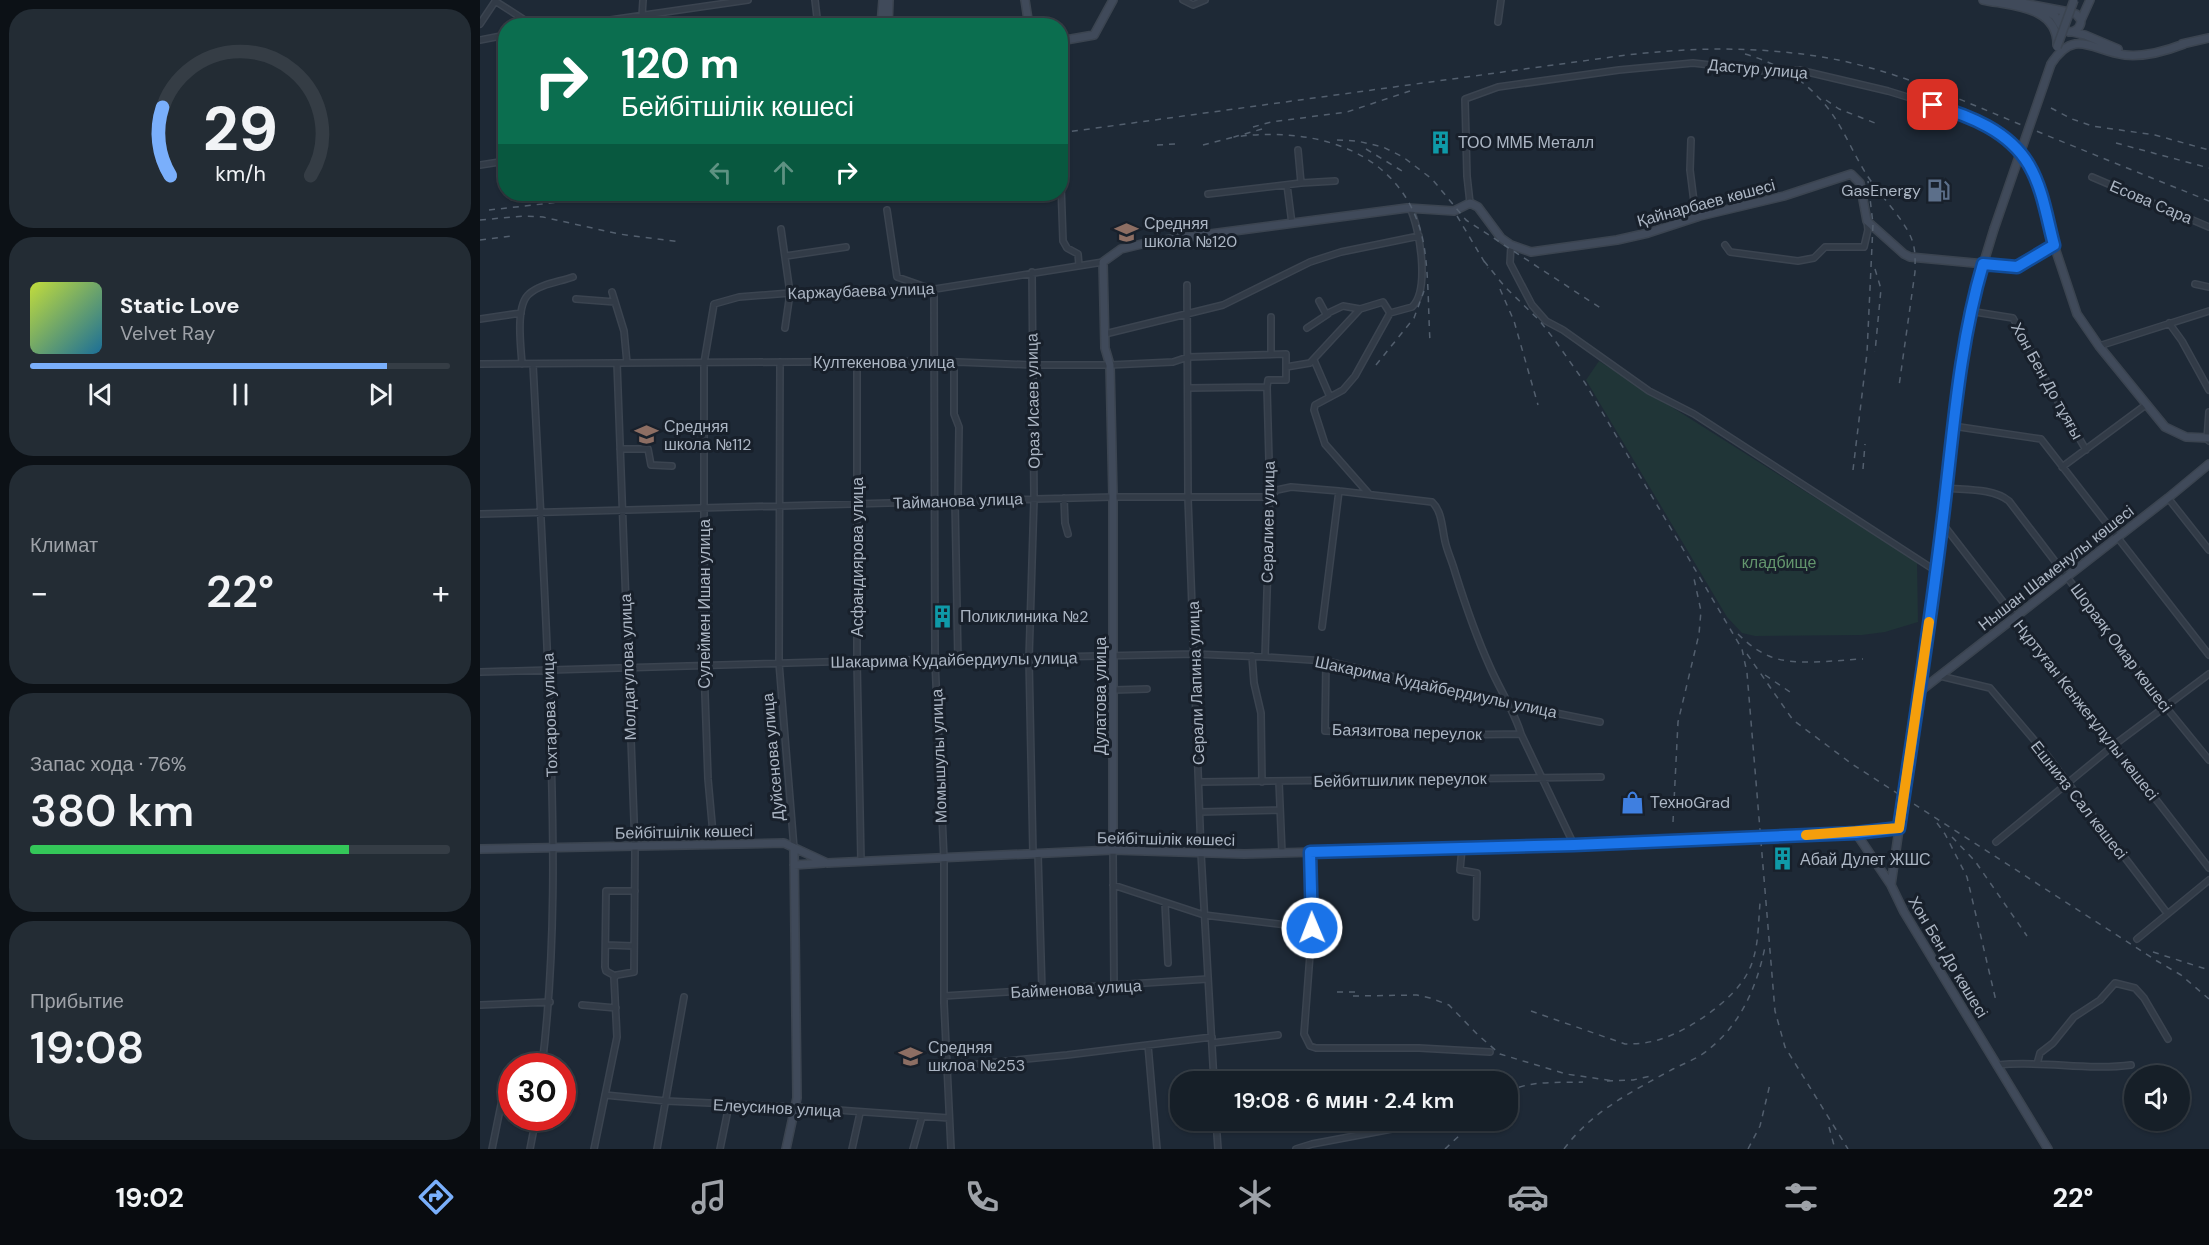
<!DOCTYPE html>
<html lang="ru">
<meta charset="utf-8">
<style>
:root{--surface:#161f28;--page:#232c34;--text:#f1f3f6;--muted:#9ea2a8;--line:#353d45;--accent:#7aaffb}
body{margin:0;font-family:"DM Sans",sans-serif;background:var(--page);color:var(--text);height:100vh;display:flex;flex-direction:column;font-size:22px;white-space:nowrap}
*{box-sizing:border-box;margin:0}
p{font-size:20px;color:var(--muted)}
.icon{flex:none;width:33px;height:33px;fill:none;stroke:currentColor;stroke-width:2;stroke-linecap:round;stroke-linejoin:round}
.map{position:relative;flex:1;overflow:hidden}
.side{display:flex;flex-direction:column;gap:9px;padding:9px;background:#0c1116;width:480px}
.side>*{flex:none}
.banner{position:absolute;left:18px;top:18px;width:570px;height:183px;border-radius:24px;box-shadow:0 2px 4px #0004,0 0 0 2px var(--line);background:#0b6e4f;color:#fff;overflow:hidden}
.tools{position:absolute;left:1644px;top:1065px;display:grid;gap:12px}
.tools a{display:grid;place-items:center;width:66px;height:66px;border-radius:50%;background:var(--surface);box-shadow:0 2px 4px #0004,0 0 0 2px var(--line);font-size:30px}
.speed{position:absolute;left:18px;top:1053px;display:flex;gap:12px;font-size:30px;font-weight:700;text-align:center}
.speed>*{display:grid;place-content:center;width:78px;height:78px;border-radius:50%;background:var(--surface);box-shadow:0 2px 4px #0004,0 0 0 2px var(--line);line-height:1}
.speed .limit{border:9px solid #d22;background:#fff;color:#111}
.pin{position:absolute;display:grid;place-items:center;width:51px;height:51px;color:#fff;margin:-26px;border-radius:12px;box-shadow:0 3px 9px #0006}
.me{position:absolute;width:66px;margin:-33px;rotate:359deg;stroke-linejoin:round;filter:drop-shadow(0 0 4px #0008)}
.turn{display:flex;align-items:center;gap:21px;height:126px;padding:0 24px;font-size:27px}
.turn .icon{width:78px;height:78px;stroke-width:2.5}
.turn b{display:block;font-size:42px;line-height:51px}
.lanes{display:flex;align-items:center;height:57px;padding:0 24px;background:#0003;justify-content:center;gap:30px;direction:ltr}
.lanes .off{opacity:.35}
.big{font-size:45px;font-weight:600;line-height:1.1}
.side .tile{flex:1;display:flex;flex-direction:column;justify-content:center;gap:9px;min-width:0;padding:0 21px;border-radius:24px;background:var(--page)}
.side .dial{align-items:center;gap:0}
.dial svg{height:156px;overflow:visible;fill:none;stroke:var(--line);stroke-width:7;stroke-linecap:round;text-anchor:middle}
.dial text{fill:var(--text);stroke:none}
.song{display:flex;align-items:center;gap:18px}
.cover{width:72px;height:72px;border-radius:9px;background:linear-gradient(135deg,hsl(70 70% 55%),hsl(200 70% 35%))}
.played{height:6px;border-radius:3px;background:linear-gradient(90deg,var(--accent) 85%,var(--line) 85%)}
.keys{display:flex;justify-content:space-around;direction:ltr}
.heat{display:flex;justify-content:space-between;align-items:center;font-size:33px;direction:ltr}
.charge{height:9px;border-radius:4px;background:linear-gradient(90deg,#34c759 76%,var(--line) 0)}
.trip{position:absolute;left:690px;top:1071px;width:348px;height:60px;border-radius:24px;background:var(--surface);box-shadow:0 2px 4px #0004,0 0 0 2px var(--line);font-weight:600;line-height:60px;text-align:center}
.menu{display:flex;height:96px;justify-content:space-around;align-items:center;background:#090c10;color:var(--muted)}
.menu .icon{width:42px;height:42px}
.menu .selected{color:var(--accent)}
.menu b{font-size:27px;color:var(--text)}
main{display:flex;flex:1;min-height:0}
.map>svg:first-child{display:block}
</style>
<main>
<section class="side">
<div class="tile dial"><svg viewBox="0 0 100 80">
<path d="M14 69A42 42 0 1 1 86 69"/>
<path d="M14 69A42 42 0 0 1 10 34" stroke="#7aaffb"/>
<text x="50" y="56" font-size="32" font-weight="700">29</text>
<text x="50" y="72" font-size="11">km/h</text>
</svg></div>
<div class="tile">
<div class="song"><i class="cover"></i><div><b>Static Love</b><p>Velvet Ray</p></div></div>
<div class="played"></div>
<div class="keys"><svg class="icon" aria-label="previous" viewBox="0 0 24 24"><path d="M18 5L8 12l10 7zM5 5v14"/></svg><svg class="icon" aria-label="pause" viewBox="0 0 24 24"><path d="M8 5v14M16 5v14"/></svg><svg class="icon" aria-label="next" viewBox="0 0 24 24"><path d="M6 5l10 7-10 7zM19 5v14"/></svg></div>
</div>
<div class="tile"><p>Климат</p>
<div class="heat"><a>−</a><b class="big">22°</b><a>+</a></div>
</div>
<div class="tile"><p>Запас хода · 76%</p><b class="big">380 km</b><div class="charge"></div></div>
<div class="tile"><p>Прибытие</p><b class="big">19:08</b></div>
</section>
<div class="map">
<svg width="1729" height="1149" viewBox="0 0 1729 1149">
<rect width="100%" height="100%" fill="#1e2936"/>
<!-- green -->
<path fill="#203537" d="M1119 361 1437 562 1438 622 1405 632 1382 635 1275 636 1262 633 1247 617 1106 380Z"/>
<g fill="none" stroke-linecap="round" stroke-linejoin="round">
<defs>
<path id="street" d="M335 0 338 26
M703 0 713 5 725 0
M15 1 54 26
M162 16 163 0
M1018 22 1021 0
M0 24 16 0
M89 26 268 0
M0 40 26 35
M1211 140 1210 170 1216 218
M818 150 821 183
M0 165 26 161
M1612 177 1729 227
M581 184 583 241 587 248 598 254 599 265
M807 185 812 224
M728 194 821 183 855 181
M990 203 987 176 985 99 1018 87 1139 70 1213 63 1292 72 1319 70 1408 91 1476 112 1521 135 1534 145 1550 166 1555 179 1574 245
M407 210 417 277 454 290 455 661 464 859V1003L471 1149
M301 229 310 293 305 328
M1031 245 1030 263 1052 305 1066 321 1083 330 1169 391 1214 414 1456 571
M1245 245 1250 252 1318 261 1334 258 1345 247H1384L1388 230 1387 221
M306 256 366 247
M552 272 554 499 549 659 553 854
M1715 284 1729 287
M707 285 708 498 721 853 734 1082
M132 292 144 331 147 363
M96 299 135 302
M839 301 846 314 863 306 880 309
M1489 311 1533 318 1568 384 1606 450
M910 313 932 307C950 290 940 229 930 208
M0 319 41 313
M1689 323 1702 341 1729 390
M827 328 848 314
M625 334 743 305 830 262 861 252 939 236
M1619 346 1729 311
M791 354V317
M834 360 850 397
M300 362 299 663 314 848
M377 362V661L381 861
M474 362V414L479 427 478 501
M0 364 454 361 552 365H630L693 362 708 357 806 354V380H788L787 387 790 497 785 657
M42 364C41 347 35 306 49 294 60 284 79 282 93 277
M53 364C59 483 66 603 70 722 74 837 76 952 62 1066
M806 367 830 363 880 309 903 302 910 313 875 376 863 390 835 405 834 410 845 444 889 494
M708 388 787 387
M1729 412 1727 439 1729 441
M1473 426 1561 439 1729 655
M140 449H168L171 465 192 466
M1582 467 1667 404
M1466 488C1485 490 1513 488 1529 501L1685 706 1729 760
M584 498 585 523 588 534
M1688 498 1729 550
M475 501 478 661
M0 514 633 497H790L797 490 811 487 859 491 952 502C962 511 962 528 965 541 967 551 972 561 975 572 985 604 996 636 1010 667 1019 688 1035 713 1041 734L1094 845
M1462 523 1729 868
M842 627 859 491
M772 656 774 683 781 713 782 782
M846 661 845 731 973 735 1041 734
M0 672 377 661 715 654 785 657 846 661 1026 703 1120 722
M1460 676 1510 688 1566 754 1687 913
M634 690 667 689
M719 782 1121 777
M799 782 802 853
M720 812 800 810
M1516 842 1634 745 1729 674
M234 845 228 779 224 666V363L234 304 259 297 310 293 369 295 449 290 623 262
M982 848 980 870 997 873 996 917
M633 850 634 987
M830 852 832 928 824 1034 830 1046 836 1048H939L1010 1052
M558 854 562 991
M633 885 724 915 832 928
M685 903 688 963
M1657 939 1729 880
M126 945 154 946
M135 976 126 971 125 967 126 891H155
M464 996 728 979
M0 1005 70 1002
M102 1005 136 1008
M732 1043 798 1035
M668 1045 677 1149
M1557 1064 1560 1053 1573 1043 1594 1017 1620 1000 1635 983 1655 988 1664 998 1688 1039
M1518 1065C1562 1060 1607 1071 1651 1065
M467 1067 587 1055 732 1037
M125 1095 186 1101 316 1107 469 1118
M736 1120 738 1149
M12 1149 25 1085
M50 1149 56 1118
M114 1149 137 1037 134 978 137 975 154 972 155 847 137 363
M177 1149 204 997
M240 1149 249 1105
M372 1149 380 1113
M433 1149 442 1117
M816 1149 832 1144 949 1122"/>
<path id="secondary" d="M545 0 549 26
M1503 0C1531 6 1578 6 1577 45
M1527 0 1589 12
M1560 7 1575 16 1583 29 1589 32C1596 32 1601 27 1601 20L1596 14 1589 12 1582 17 1580 23
M1601 20 1610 0
M401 26 403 0
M408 26 409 0
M1592 32 1605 35 1638 49
M580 41 614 35 633 0
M1702 44 1729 38
M1571 64C1595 27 1612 51 1645 55 1664 57 1686 51 1704 44
M1514 229 1489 311 1473 426 1456 571 1411 885 1424 912 1568 1149
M1439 692 1688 498 1729 464
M1376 833 1411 885
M0 849 304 843 347 863 633 850 764 854 1094 845 1376 833 1419 828
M633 850V497L630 365 625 348 623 262 641 249 670 242 927 208 974 211 990 203 998 207 1021 238 1031 245 1051 252 1137 240 1168 233 1220 216 1304 196 1371 174 1380 183 1387 221 1424 254 1430 257 1537 267 1574 245 1597 314 1619 346 1685 427 1706 437 1729 438
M314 865 344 863
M306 1149 317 1098 314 848"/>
</defs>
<!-- street casing -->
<use href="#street" stroke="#3b4450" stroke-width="8"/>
<!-- secondary casing -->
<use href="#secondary" stroke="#3b4450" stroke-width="10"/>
<!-- street -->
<use href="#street" stroke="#323b47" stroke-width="5"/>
<!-- secondary -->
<use href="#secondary" stroke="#404a5a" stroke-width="7"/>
<!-- rail -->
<path stroke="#535f6e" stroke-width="1.5" stroke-dasharray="6 6" stroke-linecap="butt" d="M1265 54C1293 62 1319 76 1339 98 1360 119 1370 148 1385 172 1398 194 1424 218 1432 240 1436 251 1435 261 1435 272L1419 386
M1346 100 1359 109 1395 123
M1571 108 1592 119 1612 126 1675 135 1729 150
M773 127 791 122 867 112 930 91
M782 129 754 137C833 126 920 149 942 236 949 265 948 310 950 341
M580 133 1139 56C1202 48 1265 46 1329 55 1404 65 1474 97 1544 126 1605 151 1667 176 1729 201
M857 140 877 141 903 147 923 157 952 179 986 220 1122 309
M1636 143 1729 168
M677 145 696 144
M723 145 754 137
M886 149 927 174
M9 210 151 194
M977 216 1008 268
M0 220 44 216 63 217 139 234 201 242
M0 240 31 236
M1004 261 1025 287 1059 320 1074 339 1105 383 1262 649 1267 673 1295 1011 1305 1047 1368 1149
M1395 269 1401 289 1395 352
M1020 289 1034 321 1058 405
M896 365 934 318 944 291
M1383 469 1385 444
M1373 470 1387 353 1393 224 1388 181
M1258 634C1267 643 1277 651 1289 656 1314 667 1356 660 1383 659
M1267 654 1313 720 1372 764 1677 961 1701 975 1729 999
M1285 675 1310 692
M1193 822 1198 722 1219 634 1221 611 1213 574
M1457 823 1465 834 1487 877 1516 1001
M1472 837 1495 861 1547 936
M1673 952 1729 970
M857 992H881
M873 996 937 995 950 998 969 1005 998 1035 1020 1054 1086 1074 1134 1081
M1051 1011 1145 1044C1157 1044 1169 1043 1181 1039 1210 1030 1255 999 1268 972 1279 951 1278 926 1280 903
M1127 1081 1153 1080 1171 1076
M1028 1092C1049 1080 1079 1083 1103 1082
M1349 1127 1355 1149
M965 1149 981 1134 990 1120
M1084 1149C1112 1111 1153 1091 1193 1069 1205 1063 1219 1058 1229 1049 1261 1024 1277 986 1285 947
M1268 1149 1280 1126 1290 1084"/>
<defs>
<path id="secondary-bridge" d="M1577 47 1594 0
M1514 229 1571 64"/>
</defs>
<!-- secondary-bridge casing -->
<use href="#secondary-bridge" stroke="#3b4450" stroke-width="10" stroke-linecap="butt"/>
<!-- secondary-bridge -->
<use href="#secondary-bridge" stroke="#404a5a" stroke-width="7"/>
</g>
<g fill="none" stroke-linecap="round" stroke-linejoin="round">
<defs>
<path id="route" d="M832 928 830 852 1094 845 1376 833 1419 828C1434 727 1450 626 1462 525 1473 438 1478 349 1503 264L1537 267 1574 245C1567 219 1563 189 1549 165 1529 131 1490 116 1453 105"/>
</defs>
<!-- route casing -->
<use href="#route" stroke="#114b97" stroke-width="15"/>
<!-- route -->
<use href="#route" stroke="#1a73e8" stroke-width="10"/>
<!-- slow -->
<path stroke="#f59e0b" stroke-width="10" d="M1326 835 1419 828 1449 622"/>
</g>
<!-- icons -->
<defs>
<symbol id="building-bare" viewBox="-9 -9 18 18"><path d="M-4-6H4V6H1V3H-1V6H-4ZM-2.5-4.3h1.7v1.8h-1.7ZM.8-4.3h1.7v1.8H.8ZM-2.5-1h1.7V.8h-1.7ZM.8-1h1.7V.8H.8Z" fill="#0f9aa8" stroke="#18202b" stroke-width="2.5" paint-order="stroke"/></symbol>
<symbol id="fuel-bare" viewBox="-9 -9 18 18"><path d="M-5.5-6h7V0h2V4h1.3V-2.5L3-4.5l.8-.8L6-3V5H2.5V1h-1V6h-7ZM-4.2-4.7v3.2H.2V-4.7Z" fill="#5c6f8a" stroke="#18202b" stroke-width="2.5" paint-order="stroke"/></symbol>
<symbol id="school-bare" viewBox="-9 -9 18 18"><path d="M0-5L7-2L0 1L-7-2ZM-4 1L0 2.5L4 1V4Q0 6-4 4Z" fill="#8d6e63" stroke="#18202b" stroke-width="2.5" paint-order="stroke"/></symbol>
<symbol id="shop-bare" viewBox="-9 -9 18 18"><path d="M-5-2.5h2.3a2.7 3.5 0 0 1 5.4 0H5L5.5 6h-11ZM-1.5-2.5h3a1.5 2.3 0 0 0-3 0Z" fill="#3f7fe0" stroke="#18202b" stroke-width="2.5" paint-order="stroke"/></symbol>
</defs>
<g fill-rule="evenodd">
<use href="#building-bare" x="944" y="126" width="33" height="33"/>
<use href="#fuel-bare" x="1442" y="174" width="33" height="33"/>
<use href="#school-bare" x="630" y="216" width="33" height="33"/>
<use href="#school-bare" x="150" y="418" width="33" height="33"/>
<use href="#building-bare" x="446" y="600" width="33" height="33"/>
<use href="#shop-bare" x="1136" y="786" width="33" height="33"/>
<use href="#building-bare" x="1286" y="842" width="33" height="33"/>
<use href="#school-bare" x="414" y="1040" width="33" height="33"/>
</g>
<g text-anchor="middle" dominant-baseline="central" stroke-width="6" stroke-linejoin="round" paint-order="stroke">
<!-- street labels -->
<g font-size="16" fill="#acb6c4" stroke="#18202b">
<text transform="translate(1278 69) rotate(5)">Дастур улица</text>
<text transform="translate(1671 202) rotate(23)">Есова Сара</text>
<text transform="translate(1226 203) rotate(-15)">Қайнарбаев көшесі</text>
<text transform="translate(381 291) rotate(-2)">Каржаубаева улица</text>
<text x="404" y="362">Култекенова улица</text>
<text transform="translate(1567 381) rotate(61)">Хон Бен До тұяғы</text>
<text transform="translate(553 401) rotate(-91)">Ораз Исаев улица</text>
<text transform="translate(478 501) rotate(-2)">Тайманова улица</text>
<text transform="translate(788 522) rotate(-89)">Сералиев улица</text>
<text transform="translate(377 557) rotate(-90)">Асфандиярова улица</text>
<text transform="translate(1576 568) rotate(-38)">Нышан Шаменулы көшесі</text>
<text transform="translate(224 604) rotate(-90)">Сулеймен Ишан улица</text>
<text transform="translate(1641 648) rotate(53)">Шораяқ Омар көшесі</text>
<text transform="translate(474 660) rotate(-1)">Шакарима Кудайбердиулы улица</text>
<text transform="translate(148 667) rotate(-92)">Молдагулова улица</text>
<text transform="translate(716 683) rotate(-92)">Серали Лапина улица</text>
<text transform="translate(956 687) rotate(12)">Шакарима Кудайбердиулы улица</text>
<text transform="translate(620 696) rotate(-90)">Дулатова улица</text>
<text transform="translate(1606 710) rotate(52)">Нұртуған Кенжеғұлұлы көшесі</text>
<text transform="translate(70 715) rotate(-92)">Тохтарова улица</text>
<text transform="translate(927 732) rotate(2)">Баязитова переулок</text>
<text transform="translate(459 756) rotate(-92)">Момышулы улица</text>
<text transform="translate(293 757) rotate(-95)">Дуйсенова улица</text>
<text transform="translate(920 780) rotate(-1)">Бейбитшилик переулок</text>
<text transform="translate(1599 800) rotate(52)">Ешнияз Сал көшесі</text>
<text transform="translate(204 832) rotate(-1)">Бейбітшілік көшесі</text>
<text transform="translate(686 839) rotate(1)">Бейбітшілік көшесі</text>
<text transform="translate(1468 957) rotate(59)">Хон Бен До көшесі</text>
<text transform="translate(596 989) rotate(-3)">Байменова улица</text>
<text transform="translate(297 1108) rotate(3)">Елеусинов улица</text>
</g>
<!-- poi labels -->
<g font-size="16" fill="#acb6c4" stroke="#18202b" text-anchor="start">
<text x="978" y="142">ТОО ММБ Металл</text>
<text x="1441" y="190" text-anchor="end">GasEnergy</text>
<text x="664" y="223">Средняя<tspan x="664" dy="18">школа №120</tspan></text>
<text x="184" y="426">Средняя<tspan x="184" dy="18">школа №112</tspan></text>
<text x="480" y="616">Поликлиника №2</text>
<text x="1170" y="802">ТехноGrad</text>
<text x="1320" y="859">Абай Дулет ЖШС</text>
<text x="448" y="1047">Средняя<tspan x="448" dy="18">шклоа №253</tspan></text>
</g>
<!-- park labels -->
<g font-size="16" fill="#63956d" stroke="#18202b">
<text x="1299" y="562">кладбище</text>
</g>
</g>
</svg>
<div class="tools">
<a><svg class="icon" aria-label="sound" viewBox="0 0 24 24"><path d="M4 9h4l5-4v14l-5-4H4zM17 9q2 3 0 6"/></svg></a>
</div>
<div class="speed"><div class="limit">30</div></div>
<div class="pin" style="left:1453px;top:105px;background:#d93025"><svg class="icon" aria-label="arrive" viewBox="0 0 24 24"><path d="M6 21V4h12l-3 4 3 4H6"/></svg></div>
<svg class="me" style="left:832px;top:928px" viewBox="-20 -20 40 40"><circle r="17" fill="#1a73e8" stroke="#fff" stroke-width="3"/><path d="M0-11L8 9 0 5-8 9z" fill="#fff"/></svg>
<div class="trip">19:08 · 6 мин · 2.4 km</div>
<div class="banner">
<div class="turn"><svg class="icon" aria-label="right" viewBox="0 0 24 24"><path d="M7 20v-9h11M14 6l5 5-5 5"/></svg><div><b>120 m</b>Бейбітшілік көшесі</div></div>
<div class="lanes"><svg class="icon off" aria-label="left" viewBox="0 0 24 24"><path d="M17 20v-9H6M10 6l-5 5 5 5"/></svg><svg class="icon off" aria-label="ahead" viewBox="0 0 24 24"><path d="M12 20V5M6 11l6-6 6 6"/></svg><svg class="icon" aria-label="right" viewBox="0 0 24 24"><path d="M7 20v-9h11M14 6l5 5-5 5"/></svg></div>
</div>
</div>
</main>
<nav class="menu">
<b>19:02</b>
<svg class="icon selected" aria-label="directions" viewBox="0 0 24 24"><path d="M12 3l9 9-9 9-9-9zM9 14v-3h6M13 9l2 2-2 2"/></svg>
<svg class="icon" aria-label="music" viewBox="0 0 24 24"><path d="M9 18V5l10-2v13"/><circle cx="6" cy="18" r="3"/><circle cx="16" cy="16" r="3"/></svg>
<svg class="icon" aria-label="phone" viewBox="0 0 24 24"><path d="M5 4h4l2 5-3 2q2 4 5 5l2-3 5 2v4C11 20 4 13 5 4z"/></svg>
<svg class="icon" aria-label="climate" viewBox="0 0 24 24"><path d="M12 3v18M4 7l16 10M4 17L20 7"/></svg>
<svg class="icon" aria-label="car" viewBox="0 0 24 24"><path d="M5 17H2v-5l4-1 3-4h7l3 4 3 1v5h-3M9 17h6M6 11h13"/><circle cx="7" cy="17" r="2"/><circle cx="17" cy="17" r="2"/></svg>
<svg class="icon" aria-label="filters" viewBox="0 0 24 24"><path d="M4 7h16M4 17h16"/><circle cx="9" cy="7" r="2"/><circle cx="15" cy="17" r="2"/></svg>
<b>22°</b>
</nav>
